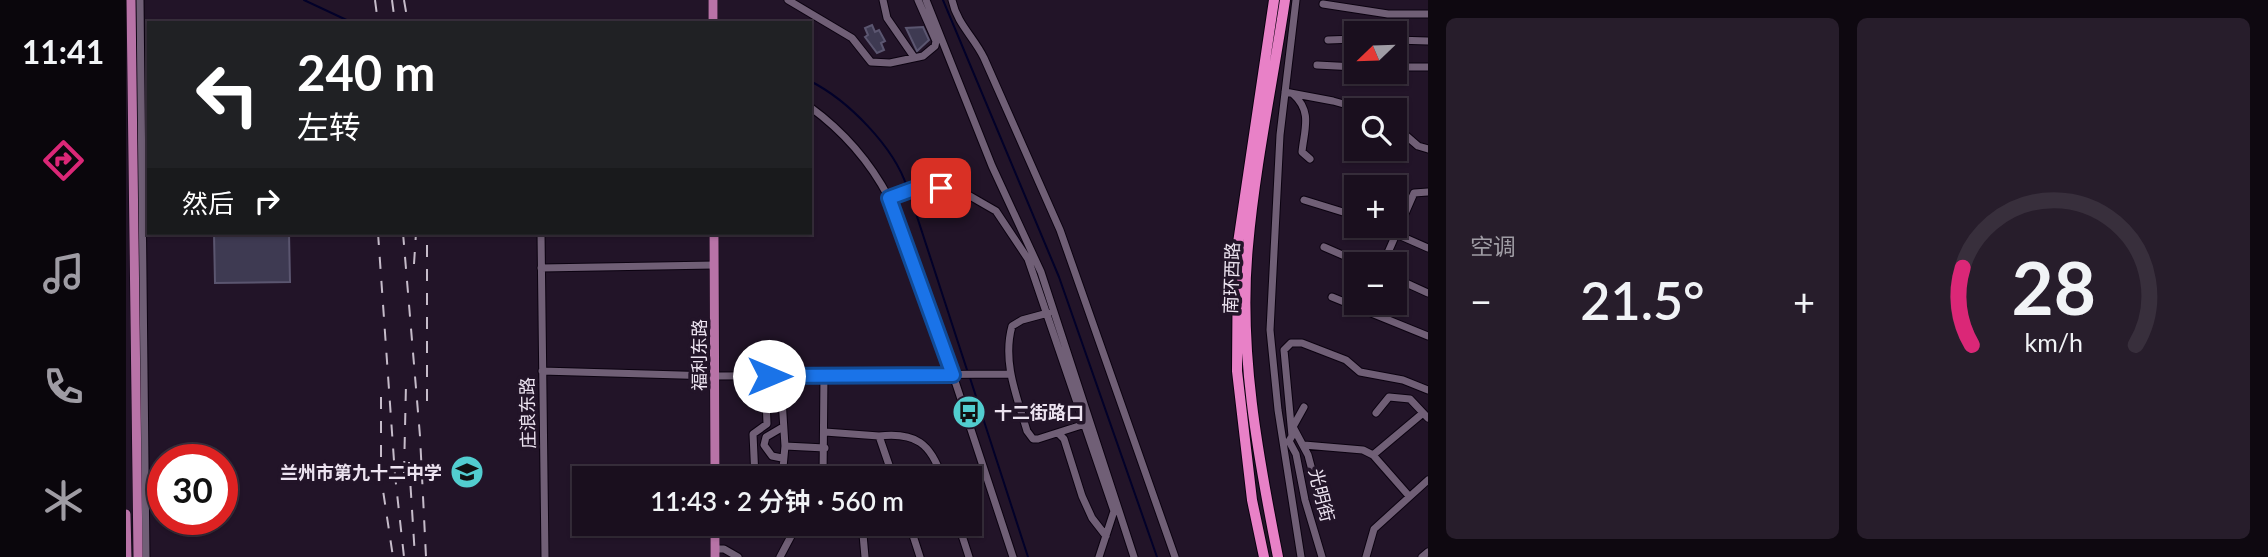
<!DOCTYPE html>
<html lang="zh">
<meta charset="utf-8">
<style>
:root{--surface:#1a0f1e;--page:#271d2b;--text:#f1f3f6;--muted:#9f9ca4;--line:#382f3c;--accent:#db2777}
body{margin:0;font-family:Lato,"Noto Sans SC",sans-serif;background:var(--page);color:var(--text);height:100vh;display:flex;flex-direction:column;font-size:26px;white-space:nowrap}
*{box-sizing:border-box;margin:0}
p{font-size:23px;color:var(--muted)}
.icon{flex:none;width:38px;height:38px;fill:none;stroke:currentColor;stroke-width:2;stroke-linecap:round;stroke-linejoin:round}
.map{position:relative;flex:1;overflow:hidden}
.drawer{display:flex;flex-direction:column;gap:18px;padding:18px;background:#0e0810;width:840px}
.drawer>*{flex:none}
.banner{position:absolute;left:21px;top:21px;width:665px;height:214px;border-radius:0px;box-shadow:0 2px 5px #0004,0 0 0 2px var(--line);background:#202124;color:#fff;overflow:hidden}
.needle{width:46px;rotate:247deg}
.controls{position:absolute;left:1218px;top:21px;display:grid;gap:14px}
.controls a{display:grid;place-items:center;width:63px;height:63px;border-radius:0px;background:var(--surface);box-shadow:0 2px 5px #0004,0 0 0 2px var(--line);font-size:35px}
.speed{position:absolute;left:21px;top:444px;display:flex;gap:14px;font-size:35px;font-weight:700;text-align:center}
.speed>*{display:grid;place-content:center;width:91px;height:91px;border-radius:50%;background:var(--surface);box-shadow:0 2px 5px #0004,0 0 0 2px var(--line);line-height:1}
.speed .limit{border:10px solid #d22;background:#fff;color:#111}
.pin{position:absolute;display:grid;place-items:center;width:60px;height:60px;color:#fff;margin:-30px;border-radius:14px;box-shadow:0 4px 10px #0006}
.me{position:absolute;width:77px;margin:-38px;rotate:90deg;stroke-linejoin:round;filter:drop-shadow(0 0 5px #0008)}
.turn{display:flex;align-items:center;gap:24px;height:147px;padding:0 35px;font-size:32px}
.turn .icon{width:91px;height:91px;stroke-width:2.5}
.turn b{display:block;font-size:49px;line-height:60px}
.then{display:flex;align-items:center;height:66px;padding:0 35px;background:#0003;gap:14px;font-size:26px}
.big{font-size:52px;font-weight:600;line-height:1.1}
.drawer .card{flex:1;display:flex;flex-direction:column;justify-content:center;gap:10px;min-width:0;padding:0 24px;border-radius:10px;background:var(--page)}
.drawer .dial{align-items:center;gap:0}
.dial svg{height:182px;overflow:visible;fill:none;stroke:var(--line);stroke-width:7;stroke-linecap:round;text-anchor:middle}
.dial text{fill:var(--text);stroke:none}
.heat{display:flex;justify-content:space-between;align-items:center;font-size:38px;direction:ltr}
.drawer .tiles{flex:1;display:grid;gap:18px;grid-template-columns:repeat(2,1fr)}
.trip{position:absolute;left:446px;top:466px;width:410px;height:70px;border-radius:0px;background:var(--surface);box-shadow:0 2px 5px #0004,0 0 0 2px var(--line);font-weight:600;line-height:70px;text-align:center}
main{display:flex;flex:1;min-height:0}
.dock{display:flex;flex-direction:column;width:126px;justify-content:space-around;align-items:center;background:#0a060c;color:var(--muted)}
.dock .icon{width:49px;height:49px}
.dock .current{color:var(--accent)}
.dock b{font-size:32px;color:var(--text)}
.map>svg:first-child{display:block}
</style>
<main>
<nav class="dock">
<b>11:41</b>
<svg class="icon current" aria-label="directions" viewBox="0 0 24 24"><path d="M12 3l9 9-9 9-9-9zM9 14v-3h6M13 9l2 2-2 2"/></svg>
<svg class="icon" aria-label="music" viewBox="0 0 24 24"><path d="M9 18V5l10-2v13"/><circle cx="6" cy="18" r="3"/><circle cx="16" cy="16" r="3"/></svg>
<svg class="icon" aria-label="phone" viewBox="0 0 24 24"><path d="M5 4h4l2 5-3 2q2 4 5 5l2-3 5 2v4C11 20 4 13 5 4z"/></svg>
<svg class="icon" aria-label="climate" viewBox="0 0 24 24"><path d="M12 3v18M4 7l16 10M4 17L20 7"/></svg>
</nav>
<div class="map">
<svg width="1302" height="557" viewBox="0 0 1302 557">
<rect width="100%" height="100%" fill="#221428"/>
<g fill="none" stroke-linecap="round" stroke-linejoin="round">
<!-- stream -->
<path stroke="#020129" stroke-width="2" d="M178 0 227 23
M817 0 933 277 1031 557
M684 81C722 100 768 147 781 187
M783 192 842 373
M844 378 902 557"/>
</g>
<!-- building -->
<path fill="#3e3a52" stroke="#5b5670" stroke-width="2" d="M746 25 749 32 753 30 759 41 755 43 758 50 751 53 739 37 742 35 739 28Z
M797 27 803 40 791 51 780 28Z
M88 233H163L164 282 89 283Z"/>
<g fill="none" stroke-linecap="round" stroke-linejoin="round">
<defs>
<path id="minor" d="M14 0 20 557
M662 0 726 38 745 62 764 63 797 56 809 46 810 41 792 0
M757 0 761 18 788 57
M800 0 866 166 915 272 1008 557
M826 0C831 24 848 37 858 58L934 230 1049 557
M1170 0 1154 135 1144 330 1152 410 1175 557
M1197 4 1262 14H1302
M1202 40 1230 39
M1269 40 1302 41
M1191 65 1230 67
M1269 67H1302
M1159 92 1207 101 1239 110
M1167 94C1187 112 1178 130 1176 152L1184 159
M684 107C717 131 744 162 763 198L827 375 887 557
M1269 126 1292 146 1302 149
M763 198 793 187 815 188 837 192 870 211 902 259 988 511 973 557
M1178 200 1230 216
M1252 226 1302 248
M415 233 419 557
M1198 247 1237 264
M1257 264 1288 193 1302 192
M415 268 588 265
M1269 278 1302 293
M1206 297 1302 336
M922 313 896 320 886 326C876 362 891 397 901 431L907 439H912L959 424
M416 371 589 376 885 374
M1250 413 1263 397 1284 399 1302 418
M1166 425 1182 455 1196 508
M1168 425 1178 407
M699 432 753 436 764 468
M932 433 938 439 956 496 966 518 980 536
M753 436C789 432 805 443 816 478
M1163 441 1166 436 1158 350 1165 343H1176L1220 360 1234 372 1277 380 1302 390
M1163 441 1170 454 1179 500 1196 557
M1178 445 1237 450 1247 455 1283 496
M1247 455 1297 413
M656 458 646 456 638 445 640 437 657 427
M629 478 627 434 641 424 640 398 656 399 659 446
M656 478 659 446 699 448
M697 478 698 375
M733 478 764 468 768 478
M736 523 739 557
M783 523 794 557
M832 523 843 557
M589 549H598L612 557
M654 557 672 523
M1240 557 1248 529 1302 480
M1296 557 1302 552"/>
<path id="major" d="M5 0 12 557
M587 23V0
M588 233 589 478
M0 514 1 557
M589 523V557"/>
<path id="highway" d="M1138 557 1126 500 1111 371 1112 243 1148 0
M1152 557C1132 456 1112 349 1122 246 1129 166 1147 80 1159 0"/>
</defs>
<!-- minor casing -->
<use href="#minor" stroke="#0b0210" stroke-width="9"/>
<!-- major casing -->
<use href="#major" stroke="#0b0210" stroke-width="10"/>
<!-- highway casing -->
<use href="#highway" stroke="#0b0210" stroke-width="12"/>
<!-- minor -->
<use href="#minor" stroke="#705f76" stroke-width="7"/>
<!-- major -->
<use href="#major" stroke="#b873a7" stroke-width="9"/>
<!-- highway -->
<use href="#highway" stroke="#e881c7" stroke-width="10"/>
<!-- rail -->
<path stroke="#c6bcca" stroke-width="2" stroke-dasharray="12 12" stroke-linecap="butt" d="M249 0 252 23
M266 0 269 23
M278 0 282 23
M252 233 269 475 278 557
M277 233 294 436 300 557
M288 264 290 233
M255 397V477L267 557
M301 401V233
M283 462 289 557
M278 473 280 384"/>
</g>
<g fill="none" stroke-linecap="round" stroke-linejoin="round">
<defs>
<path id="route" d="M643 376 827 375 763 198 793 187 815 188"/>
</defs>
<!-- route casing -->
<use href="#route" stroke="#114b97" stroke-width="18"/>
<!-- route -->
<use href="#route" stroke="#1a73e8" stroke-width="12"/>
</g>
<!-- icons -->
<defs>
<symbol id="bus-disc" viewBox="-11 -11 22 22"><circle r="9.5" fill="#52cdcf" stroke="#221428"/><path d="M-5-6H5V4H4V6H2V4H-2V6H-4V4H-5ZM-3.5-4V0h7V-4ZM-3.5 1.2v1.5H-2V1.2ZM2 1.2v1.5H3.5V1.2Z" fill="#111"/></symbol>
<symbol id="school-disc" viewBox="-11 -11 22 22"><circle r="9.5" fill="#52cdcf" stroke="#221428"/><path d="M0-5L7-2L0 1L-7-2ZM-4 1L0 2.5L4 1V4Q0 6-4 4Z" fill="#111"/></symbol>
</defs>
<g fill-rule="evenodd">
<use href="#bus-disc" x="824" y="393" width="38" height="38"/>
<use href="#school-disc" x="322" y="453" width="38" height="38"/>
</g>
<g text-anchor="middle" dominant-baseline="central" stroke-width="7" stroke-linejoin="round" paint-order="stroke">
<!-- street labels -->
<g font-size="18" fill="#ece3f0" stroke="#221428">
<text transform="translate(1105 278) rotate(-88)">南环西路</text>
<text transform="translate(573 355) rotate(-90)">福利东路</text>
<text transform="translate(401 413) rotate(-91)">庄浪东路</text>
<text transform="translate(1196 495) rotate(76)">光明街</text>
</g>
<!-- poi labels -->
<g font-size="18" font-weight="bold" fill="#ece3f0" stroke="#221428" text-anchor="start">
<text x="868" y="412">十二街路口</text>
<text x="316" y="472" text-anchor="end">兰州市第九十二中学</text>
</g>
</g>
</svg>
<div class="controls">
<a><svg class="needle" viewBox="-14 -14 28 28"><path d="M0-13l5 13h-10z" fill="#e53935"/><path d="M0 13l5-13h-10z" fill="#9f9ca4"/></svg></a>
<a><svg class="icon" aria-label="search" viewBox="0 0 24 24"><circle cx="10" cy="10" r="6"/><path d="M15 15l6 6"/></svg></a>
<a>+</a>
<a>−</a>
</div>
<div class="speed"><div class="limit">30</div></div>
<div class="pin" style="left:815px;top:188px;background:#d93025"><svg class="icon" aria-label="arrive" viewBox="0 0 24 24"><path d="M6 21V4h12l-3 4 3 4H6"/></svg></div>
<svg class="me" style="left:643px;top:376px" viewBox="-20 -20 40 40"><circle r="19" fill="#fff"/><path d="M0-13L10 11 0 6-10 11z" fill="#1a73e8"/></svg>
<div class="trip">11:43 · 2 分钟 · 560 m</div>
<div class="banner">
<div class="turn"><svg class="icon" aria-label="left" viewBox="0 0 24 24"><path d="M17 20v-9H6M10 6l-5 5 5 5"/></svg><div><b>240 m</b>左转</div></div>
<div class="then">然后<svg class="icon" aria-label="right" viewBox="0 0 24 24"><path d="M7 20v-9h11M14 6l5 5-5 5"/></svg></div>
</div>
</div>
<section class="drawer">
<div class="tiles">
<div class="card"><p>空调</p>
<div class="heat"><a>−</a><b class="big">21.5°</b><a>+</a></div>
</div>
<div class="card dial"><svg viewBox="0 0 100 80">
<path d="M14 69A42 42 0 1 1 86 69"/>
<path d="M14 69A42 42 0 0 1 10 35" stroke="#db2777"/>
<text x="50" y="56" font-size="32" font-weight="700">28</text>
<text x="50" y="72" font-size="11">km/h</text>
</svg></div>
</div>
</section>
</main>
